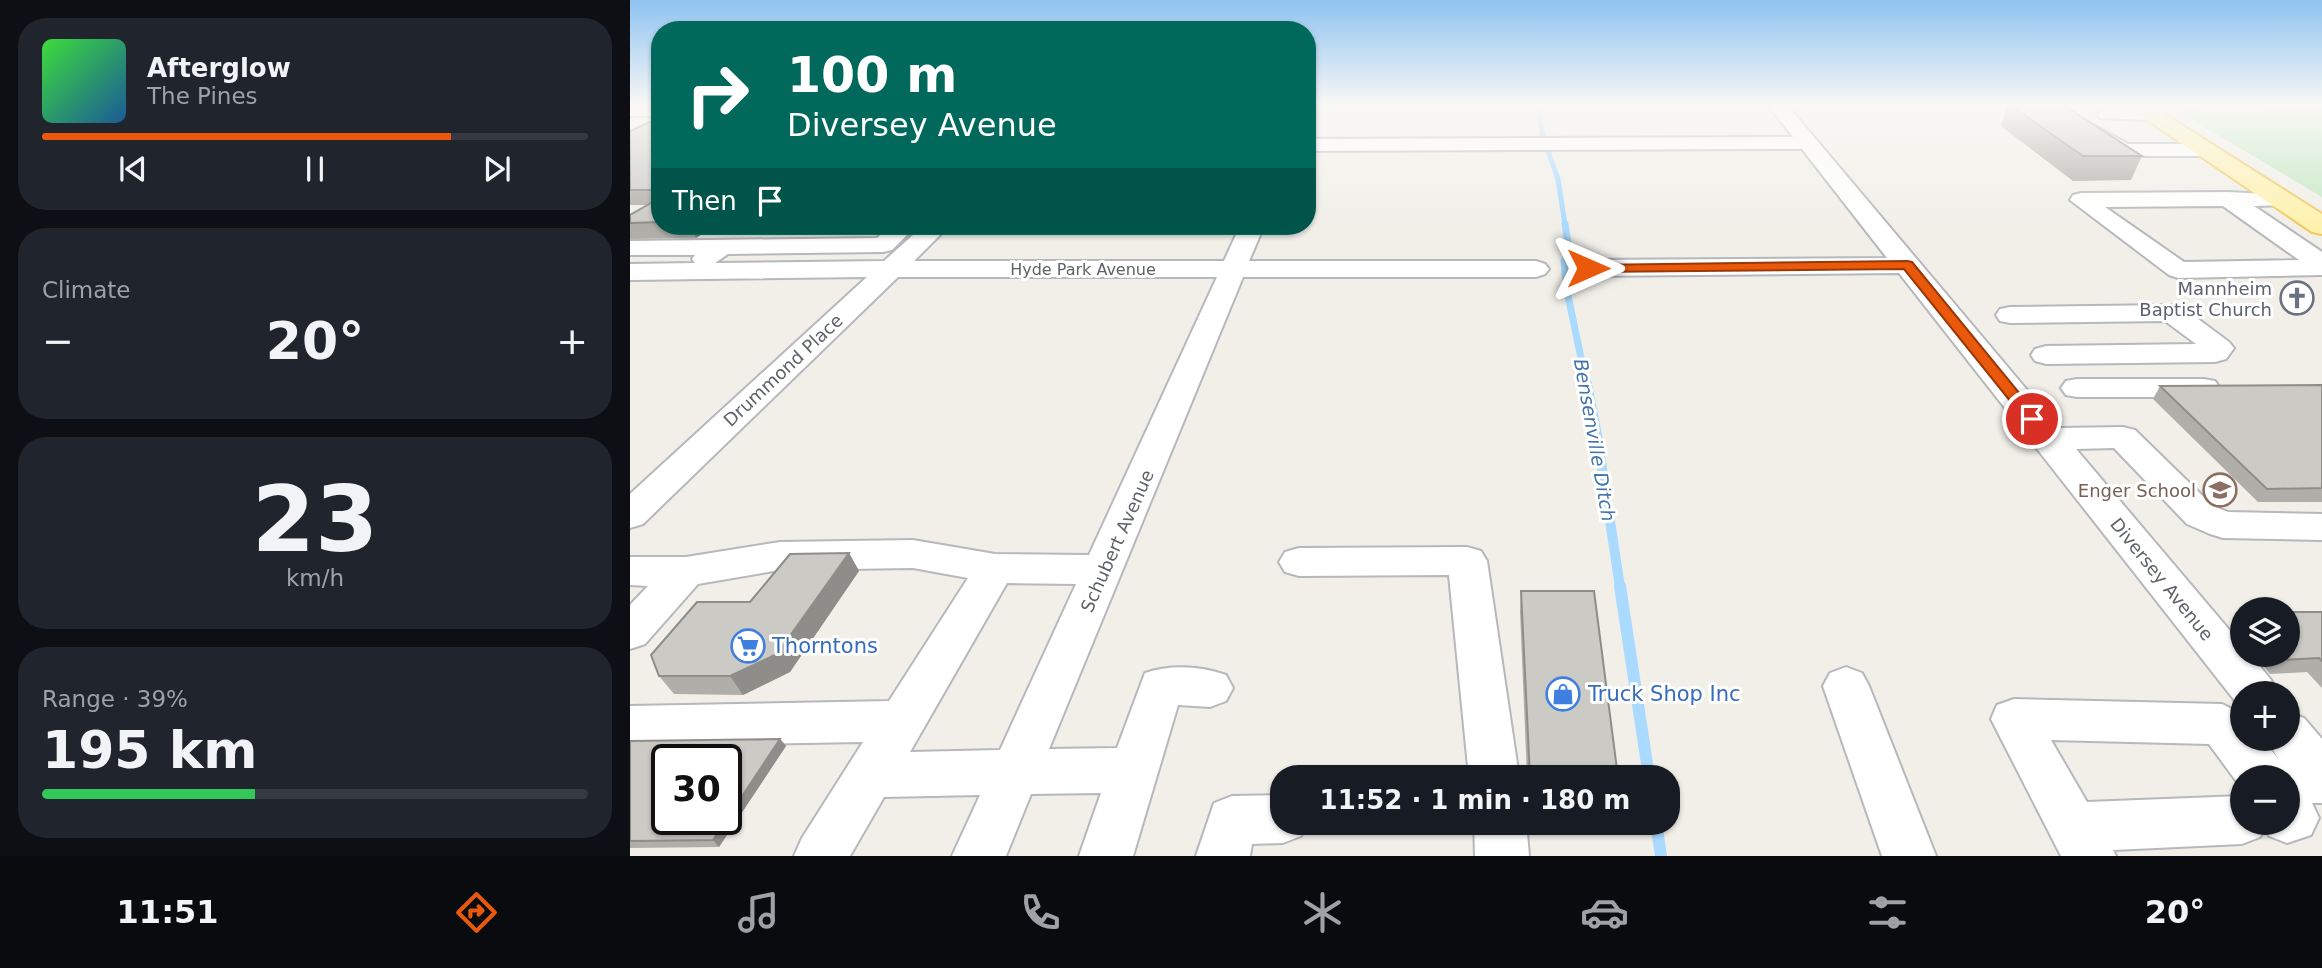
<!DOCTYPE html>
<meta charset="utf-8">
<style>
:root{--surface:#171b24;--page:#20242c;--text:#f1f3f6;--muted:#9ea1a6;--line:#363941;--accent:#ea580c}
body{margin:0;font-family:"DejaVu Sans",sans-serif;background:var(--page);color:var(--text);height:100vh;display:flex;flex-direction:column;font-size:26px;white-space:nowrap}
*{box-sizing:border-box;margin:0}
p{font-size:23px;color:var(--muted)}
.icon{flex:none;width:38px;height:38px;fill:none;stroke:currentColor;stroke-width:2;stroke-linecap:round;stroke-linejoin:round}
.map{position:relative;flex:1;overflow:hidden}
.drawer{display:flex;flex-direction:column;gap:18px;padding:18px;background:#0d0f14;width:630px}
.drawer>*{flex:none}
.banner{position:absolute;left:21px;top:21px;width:665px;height:214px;border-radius:28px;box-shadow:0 2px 5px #0004;background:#00695c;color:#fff;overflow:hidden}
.fabs{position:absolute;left:1600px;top:597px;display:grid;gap:14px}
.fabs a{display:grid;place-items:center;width:70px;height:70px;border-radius:50%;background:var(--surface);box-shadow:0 2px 5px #0004;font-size:35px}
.speed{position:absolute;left:21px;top:744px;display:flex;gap:14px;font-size:35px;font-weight:700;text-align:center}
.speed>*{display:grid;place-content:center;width:91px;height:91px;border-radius:50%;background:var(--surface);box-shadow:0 2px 5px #0004;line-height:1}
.speed .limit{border:4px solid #111;border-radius:10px;background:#fff;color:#111}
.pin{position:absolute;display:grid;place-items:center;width:60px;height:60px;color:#fff;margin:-30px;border:4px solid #fff;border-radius:50%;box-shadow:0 2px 7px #0007}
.me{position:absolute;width:77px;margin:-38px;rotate:90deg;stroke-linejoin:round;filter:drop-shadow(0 0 5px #0008)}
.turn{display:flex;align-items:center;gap:24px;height:147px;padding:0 21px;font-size:32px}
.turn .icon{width:91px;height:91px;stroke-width:2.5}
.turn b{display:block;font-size:49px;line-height:60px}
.then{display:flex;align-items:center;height:66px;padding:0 21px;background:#0003;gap:14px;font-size:26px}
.big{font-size:52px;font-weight:700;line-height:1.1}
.drawer .widget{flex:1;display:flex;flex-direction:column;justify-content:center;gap:10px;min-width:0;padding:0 24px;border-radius:28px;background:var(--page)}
.drawer .dial{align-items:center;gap:0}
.dial b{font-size:91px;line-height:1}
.song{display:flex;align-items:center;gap:21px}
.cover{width:84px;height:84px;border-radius:10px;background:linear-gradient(135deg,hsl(120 70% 55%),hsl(210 70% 35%))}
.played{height:7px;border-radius:4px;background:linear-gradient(90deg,var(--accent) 75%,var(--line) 75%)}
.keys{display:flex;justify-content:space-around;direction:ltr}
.heat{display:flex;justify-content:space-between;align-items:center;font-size:38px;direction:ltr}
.charge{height:10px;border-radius:5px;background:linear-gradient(90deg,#34c759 39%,var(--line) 0)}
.trip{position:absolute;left:640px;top:765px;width:410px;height:70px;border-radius:28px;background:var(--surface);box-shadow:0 2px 5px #0004;font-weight:700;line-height:70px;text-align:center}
.menu{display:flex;height:112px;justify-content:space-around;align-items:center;background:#090b0e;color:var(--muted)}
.menu .icon{width:49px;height:49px}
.menu .on{color:var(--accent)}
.menu b{font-size:32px;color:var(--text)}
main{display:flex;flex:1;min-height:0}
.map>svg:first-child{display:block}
</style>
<main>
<section class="drawer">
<div class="widget">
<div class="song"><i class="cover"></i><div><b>Afterglow</b><p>The Pines</p></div></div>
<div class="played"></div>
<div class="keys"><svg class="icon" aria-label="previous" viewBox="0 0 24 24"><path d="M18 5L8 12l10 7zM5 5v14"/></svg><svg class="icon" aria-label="pause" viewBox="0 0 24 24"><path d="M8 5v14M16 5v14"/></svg><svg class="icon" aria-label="next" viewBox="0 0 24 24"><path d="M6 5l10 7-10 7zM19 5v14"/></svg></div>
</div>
<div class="widget"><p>Climate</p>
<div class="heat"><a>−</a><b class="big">20°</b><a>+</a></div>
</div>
<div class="widget dial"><b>23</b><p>km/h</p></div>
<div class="widget"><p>Range · 39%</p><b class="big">195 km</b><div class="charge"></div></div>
</section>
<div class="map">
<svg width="1692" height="856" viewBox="0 0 1692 856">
<rect width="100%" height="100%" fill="#f1efe8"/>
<!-- green -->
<path fill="#c5e8c5" d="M1692 109V197L1546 110Z"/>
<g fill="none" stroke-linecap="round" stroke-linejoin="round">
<!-- stream-far3 -->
<path stroke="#aadaff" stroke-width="5" d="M908 105 913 137 928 179 935 225"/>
<!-- stream-far2 -->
<path stroke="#aadaff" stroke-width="7" d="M935 224 939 251 934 261 936 286 956 382"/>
<!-- stream-far1 -->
<path stroke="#aadaff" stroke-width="10" d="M956 380 967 435 990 587"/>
<!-- stream -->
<path stroke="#aadaff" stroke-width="12" d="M990 586 1019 777
M1026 822 1031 856"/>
<defs>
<path id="minor" d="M1157 105 1429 428 1493 427 1505 430 1583 506 1598 512 1692 514V540L1593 538 1580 534 1557 524 1484 448 1446 449 1612 645V654H1620L1641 680 1648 693H1612V707L1609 706 1269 273 958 276 949 273 945 268 949 263 958 260 1257 258 1172 149 677 151V139L1163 137 1139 106Z
M0 106H30V116H0Z
M1477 108H1518L1527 114 1518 120 1470 118 1468 114Z
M1464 125 1498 144H1575L1582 146 1585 150 1582 154 1575 156H1494L1457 135 1454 131Z
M1598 192 1660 195 1663 200 1660 205 1624 206 1692 252V275L1548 278 1539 275 1440 200 1443 195 1451 193ZM1593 206 1669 260 1554 262 1475 207Z
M260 226H286L262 250 253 252 98 254 85 263 254 261 293 226H319L284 261H594L610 226H634L619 261H906L915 264 919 269 915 274 906 277H613L419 749 487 748 515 673C540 664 571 666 596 675L603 688 596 701 580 707 548 705 503 856H449L471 793 401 794 376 856H322L350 795 254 797 220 856H164L172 838 233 742 0 746V706L259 701 338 578 283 568 150 570 68 584 15 644 0 649V605L18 586 0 585V557H56L150 542 283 540 365 554 459 555 587 277H268L13 524 0 528V494L237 277 0 280V264L65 263 62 259 65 255H0V241L247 238ZM377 583 446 584 370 750 280 752Z
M1542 305 1552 307 1599 342 1604 348 1596 359 1585 362 1416 364 1405 361 1401 355 1405 349 1416 346 1566 344 1535 321 1380 323 1370 321 1366 315 1370 309 1380 307Z
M1447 379H1574L1585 381 1590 388 1585 395 1574 397H1447L1436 395 1431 388 1436 381Z
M837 547 851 551 857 561 889 777H839L819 575 669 576 655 572 649 562 655 552 669 548Z
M1216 667 1232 673 1239 686 1306 856H1252L1193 686 1200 673Z
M1384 699 1592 704 1612 714V738H1632L1649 760 1636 738H1657V712L1674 718 1692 739V803H1682L1689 818 1681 835 1657 843 1639 836 1635 827 1630 837 1612 844 1483 850 1486 856H1431L1361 719 1367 705ZM1421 740 1579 744 1612 789V777H1657V822H1612V796L1457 802Z
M653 795V822H677L671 836 653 843 622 844 620 856H566L584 803 602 796Z
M844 822H896L899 856H845Z"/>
<path id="major" d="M1495 105H1520L1692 214V234L1682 232Z"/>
</defs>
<!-- minor casing -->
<use href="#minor" stroke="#b5b8bc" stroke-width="4"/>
<!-- major casing -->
<use href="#major" stroke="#f2c960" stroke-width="4"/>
<!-- minor -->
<use href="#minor" fill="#fff" fill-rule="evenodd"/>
<!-- major -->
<use href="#major" fill="#fff2af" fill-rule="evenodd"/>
</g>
<!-- wall -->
<path fill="#afaea9" d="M1378 105H1433L1512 156 1501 180 1443 181 1371 126Z
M1565 105H1640L1639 107H1568Z
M30 117V226H85L66 238 0 239V215L17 205H0V131Z
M1692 385V502H1628L1523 399 1530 386Z
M219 553 229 571 160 672 113 695 44 694 29 676 120 602Z
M891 591 988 777H897L890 612Z
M1692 612V688L1677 672 1640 674 1624 654H1657Z
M1612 626V639L1607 633Z
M150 739 156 746 89 847 0 848V741Z"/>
<!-- shaded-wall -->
<path fill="#8f8d8a" d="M60 226H85L66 238Z
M219 553 229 571 160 672 113 695 100 676Z
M150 739 156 746 89 847 83 840Z"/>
<!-- building -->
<path fill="#cccac5" stroke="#8f8d8a" stroke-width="2" fill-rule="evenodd" d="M1380 105H1433L1512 156H1453Z
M30 117V190H0V131Z
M30 198V222L0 223V215Z
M1692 385V488L1637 489 1530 386Z
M219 553 147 654 100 676H29L21 655 67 602H120L160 554Z
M891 591H964L988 777H900Z
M1657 612H1692V661L1689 658 1651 660 1647 654H1657Z
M150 739 83 840 0 841V741ZM37 760H96V819H37Z"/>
<!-- sky -->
<linearGradient id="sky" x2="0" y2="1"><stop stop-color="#8fc3f1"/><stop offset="0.47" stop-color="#f9f8f5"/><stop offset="1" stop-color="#f9f8f5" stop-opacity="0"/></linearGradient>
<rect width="1692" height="225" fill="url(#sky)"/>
<!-- route -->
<path fill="#ea580c" stroke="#983908" stroke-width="2" d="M1277 261 1282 262 1408 416 1410 419 1408 422H1397L1274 269 958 272 951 268 958 265Z"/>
<!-- icons -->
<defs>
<symbol id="church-ring" viewBox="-11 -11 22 22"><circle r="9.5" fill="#fff" stroke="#6b7280" stroke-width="1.5"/><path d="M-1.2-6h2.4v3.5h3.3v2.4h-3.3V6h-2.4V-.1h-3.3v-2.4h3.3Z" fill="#6b7280"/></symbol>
<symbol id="school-ring" viewBox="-11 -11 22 22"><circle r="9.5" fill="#fff" stroke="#8d6e63" stroke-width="1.5"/><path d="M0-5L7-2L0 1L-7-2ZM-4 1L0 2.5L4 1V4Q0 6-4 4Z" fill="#8d6e63"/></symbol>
<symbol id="supermarket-ring" viewBox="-11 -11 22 22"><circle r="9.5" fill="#fff" stroke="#3f7fe0" stroke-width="1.5"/><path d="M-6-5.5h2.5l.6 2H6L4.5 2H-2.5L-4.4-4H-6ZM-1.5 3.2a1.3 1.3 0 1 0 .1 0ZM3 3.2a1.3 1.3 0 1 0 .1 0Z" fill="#3f7fe0"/></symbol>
<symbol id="shop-ring" viewBox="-11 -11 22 22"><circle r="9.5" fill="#fff" stroke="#3f7fe0" stroke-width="1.5"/><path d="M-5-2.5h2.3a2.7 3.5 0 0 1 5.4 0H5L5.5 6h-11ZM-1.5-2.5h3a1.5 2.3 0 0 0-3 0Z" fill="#3f7fe0"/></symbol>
</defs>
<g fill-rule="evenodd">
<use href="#church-ring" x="1648" y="279" width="38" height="38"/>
<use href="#school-ring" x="1571" y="471" width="38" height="38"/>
<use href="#supermarket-ring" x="99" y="627" width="38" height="38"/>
<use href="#shop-ring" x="914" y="675" width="38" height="38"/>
</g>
<g text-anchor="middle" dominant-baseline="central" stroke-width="6" stroke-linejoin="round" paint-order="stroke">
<!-- far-street labels -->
<g font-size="16" fill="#5f6368" stroke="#fff">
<text x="453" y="269">Hyde Park Avenue</text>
</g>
<!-- worship labels -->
<g font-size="18" fill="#5b616d" stroke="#fff" text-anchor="end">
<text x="1642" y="288">Mannheim<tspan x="1642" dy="21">Baptist Church</tspan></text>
</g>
<!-- street labels -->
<g font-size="18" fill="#5f6368" stroke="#fff">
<text transform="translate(153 370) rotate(-43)">Drummond Place</text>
<text transform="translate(487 541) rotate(-66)">Schubert Avenue</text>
<text transform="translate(1532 579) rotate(51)">Diversey Avenue</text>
</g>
<!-- education labels -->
<g font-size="18" fill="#785e54" stroke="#fff" text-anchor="end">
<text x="1566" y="490">Enger School</text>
</g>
<!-- water labels -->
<g font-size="19" font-style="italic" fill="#4174aa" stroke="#fff">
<text transform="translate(965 440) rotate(80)">Bensenville Ditch</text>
</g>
<!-- near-shop labels -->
<g font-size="21" fill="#366cbe" stroke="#fff" text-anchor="start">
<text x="142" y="646">Thorntons</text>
<text x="958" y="694">Truck Shop Inc</text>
</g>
</g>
</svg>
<div class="fabs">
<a><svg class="icon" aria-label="layers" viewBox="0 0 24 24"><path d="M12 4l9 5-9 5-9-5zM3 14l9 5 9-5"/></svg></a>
<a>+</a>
<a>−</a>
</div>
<div class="speed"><div class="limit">30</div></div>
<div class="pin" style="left:1402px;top:419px;background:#d93025"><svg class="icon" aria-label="arrive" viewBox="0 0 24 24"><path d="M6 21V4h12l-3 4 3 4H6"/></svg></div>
<svg class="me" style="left:958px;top:268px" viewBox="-20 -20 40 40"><path d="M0-17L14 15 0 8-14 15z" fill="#ea580c" stroke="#fff" stroke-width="4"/></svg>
<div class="trip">11:52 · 1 min · 180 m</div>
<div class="banner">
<div class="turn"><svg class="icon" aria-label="right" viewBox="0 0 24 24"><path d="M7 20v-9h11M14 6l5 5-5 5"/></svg><div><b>100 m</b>Diversey Avenue</div></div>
<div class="then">Then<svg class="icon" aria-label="arrive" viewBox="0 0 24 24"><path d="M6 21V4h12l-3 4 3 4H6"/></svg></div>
</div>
</div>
</main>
<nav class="menu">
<b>11:51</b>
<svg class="icon on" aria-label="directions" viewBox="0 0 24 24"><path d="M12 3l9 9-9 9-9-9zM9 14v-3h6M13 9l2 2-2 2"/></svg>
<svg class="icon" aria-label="music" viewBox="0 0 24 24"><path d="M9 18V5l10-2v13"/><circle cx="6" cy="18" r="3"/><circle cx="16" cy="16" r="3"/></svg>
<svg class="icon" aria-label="phone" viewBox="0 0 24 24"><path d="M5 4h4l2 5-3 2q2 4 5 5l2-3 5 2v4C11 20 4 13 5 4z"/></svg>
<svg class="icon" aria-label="climate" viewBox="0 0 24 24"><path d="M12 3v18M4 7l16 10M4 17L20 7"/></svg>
<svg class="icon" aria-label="car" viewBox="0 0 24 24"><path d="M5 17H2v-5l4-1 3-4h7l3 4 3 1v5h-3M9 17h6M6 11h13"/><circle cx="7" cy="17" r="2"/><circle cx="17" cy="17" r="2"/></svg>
<svg class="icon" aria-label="filters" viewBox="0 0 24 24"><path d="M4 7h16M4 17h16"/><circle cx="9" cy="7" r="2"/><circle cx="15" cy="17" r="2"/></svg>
<b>20°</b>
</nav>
